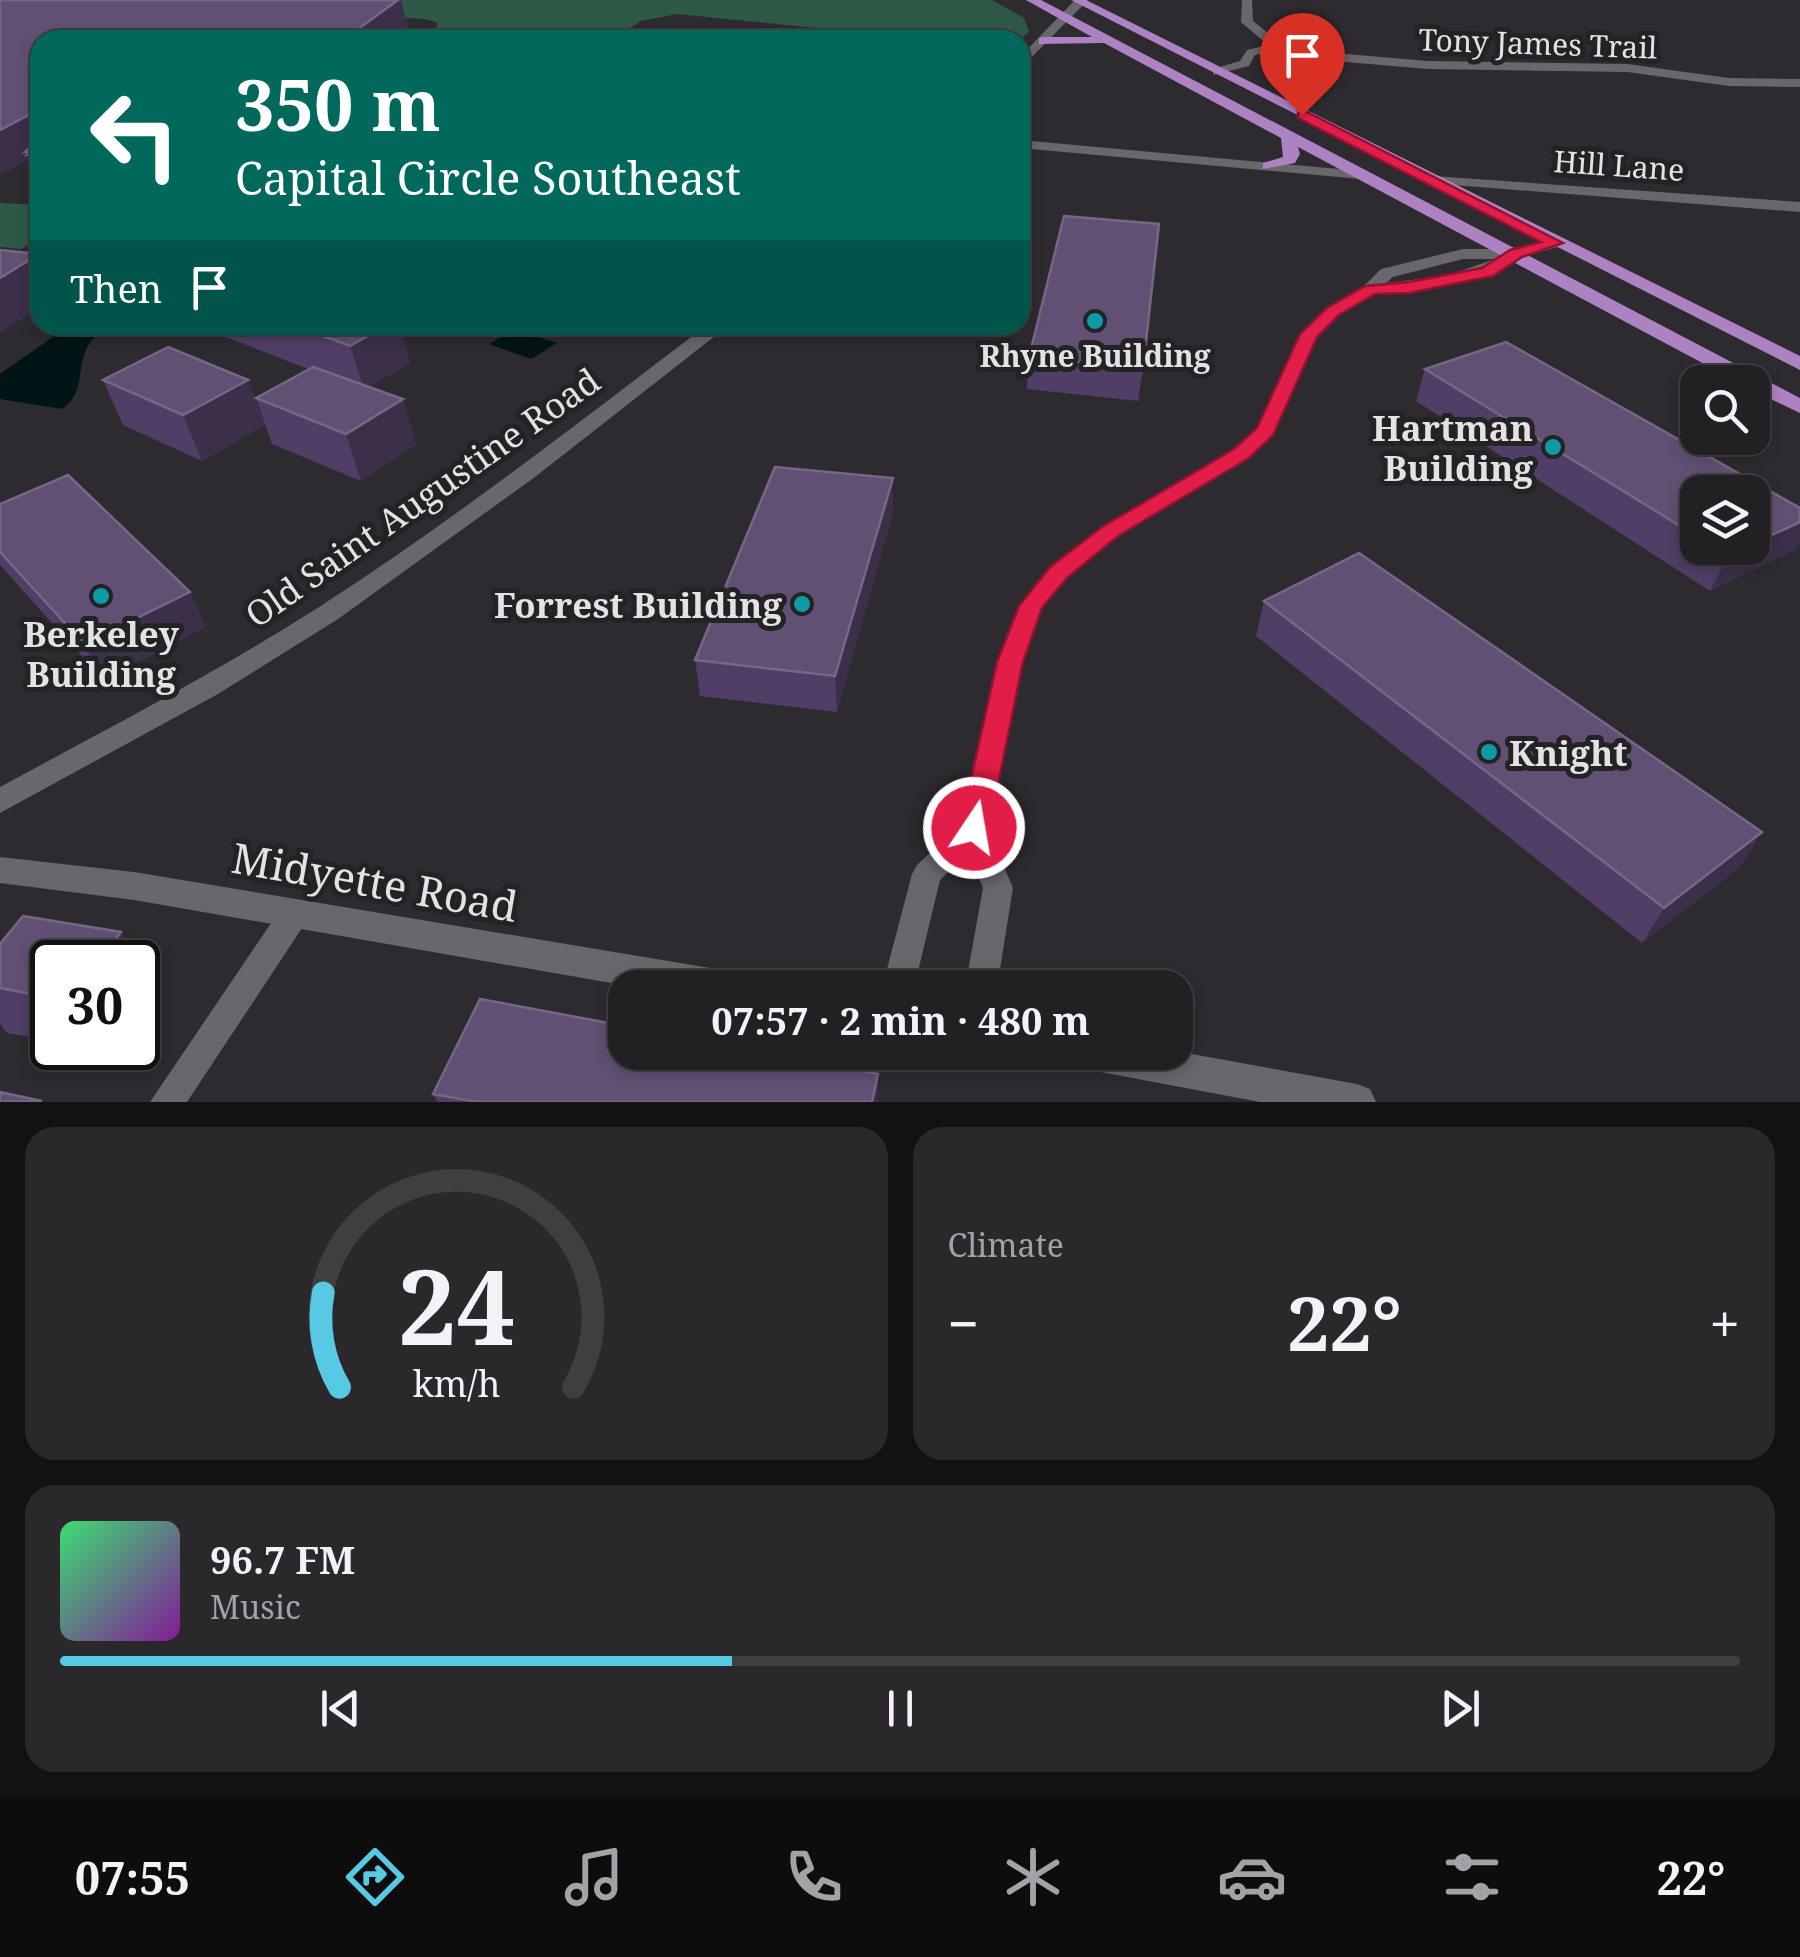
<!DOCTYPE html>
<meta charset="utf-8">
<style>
:root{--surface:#222023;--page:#2a282b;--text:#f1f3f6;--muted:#a2a3a6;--line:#3f3e41;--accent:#57c9e2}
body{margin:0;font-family:"Noto Serif",serif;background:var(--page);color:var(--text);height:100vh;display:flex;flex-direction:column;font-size:38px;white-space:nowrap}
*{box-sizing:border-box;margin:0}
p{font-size:32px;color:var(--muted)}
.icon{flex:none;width:55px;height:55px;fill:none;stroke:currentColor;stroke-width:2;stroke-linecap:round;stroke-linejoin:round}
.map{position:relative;height:1102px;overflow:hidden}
.details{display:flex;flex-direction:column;gap:25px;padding:25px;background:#131213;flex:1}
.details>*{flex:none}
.top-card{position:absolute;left:30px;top:30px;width:1000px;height:305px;border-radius:30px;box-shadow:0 5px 15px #0003,0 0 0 2px var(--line);background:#00695c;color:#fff;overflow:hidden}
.buttons{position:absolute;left:1680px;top:365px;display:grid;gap:20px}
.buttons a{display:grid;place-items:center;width:90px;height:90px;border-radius:20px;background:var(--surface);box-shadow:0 5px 15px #0003,0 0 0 2px var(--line);font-size:50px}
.speed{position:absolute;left:30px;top:940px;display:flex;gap:20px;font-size:50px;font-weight:700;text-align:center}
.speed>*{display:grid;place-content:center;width:130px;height:130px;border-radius:50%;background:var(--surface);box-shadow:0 5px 15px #0003,0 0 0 2px var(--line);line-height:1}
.speed .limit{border:5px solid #111;border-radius:15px;background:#fff;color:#111}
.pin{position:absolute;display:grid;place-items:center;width:85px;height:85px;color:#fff;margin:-102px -42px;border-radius:50% 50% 50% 0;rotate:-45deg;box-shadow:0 0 10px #0007}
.pin .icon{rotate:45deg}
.me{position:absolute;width:110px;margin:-55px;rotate:12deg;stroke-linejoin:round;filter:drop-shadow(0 0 8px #0008)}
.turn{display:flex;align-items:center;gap:35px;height:210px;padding:0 40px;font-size:45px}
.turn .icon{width:130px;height:130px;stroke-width:2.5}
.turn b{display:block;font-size:70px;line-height:85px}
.then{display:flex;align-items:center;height:95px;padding:0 40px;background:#0003;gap:20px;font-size:38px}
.big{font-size:75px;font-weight:700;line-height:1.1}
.details .tile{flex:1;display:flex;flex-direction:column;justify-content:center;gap:15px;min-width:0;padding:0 35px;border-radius:30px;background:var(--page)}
.details .dial{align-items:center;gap:0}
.dial svg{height:260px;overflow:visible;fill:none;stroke:var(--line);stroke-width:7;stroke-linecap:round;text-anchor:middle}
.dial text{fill:var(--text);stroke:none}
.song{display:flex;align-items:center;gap:30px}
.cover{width:120px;height:120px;border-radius:15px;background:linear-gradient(135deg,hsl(140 70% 55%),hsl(290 70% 35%))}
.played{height:10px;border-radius:5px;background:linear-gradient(90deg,var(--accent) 40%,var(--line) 40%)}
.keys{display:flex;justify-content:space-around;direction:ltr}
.heat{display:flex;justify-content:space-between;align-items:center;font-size:55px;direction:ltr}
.details .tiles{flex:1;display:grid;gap:25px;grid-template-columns:1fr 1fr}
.tile:last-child{grid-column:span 2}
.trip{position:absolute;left:608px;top:970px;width:585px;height:100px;border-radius:30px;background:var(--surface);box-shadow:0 5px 15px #0003,0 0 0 2px var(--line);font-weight:700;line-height:100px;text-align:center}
.menu{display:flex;height:160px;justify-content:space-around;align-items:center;background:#0e0d0e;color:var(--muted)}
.menu .icon{width:70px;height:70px}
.menu .current{color:var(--accent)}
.menu b{font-size:45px;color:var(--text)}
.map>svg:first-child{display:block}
</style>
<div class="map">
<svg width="1800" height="1102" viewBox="0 0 1800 1102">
<rect width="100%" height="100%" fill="#2d2b2f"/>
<!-- green -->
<path fill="#2f5947" d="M367 0H992L1024 18 1029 32 1020 40H888L836 30 677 14 641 21 611 40 434 32 438 23 426 19 343 14Z
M0 203 40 205V238L21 249 0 247Z"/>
<!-- water -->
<path fill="#001516" d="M70 325H105C97 334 85 346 83 359 78 379 81 396 62 409L0 399V374Z
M515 329 557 343 531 359 489 344Z"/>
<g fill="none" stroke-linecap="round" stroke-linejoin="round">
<!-- minor -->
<path fill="#69676b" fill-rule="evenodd" d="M1242 0H1252L1253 21 1279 42 1346 54 1428 61 1627 64 1729 78 1800 79V87L1729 86 1627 72 1428 69 1346 62 1282 49 1255 55 1249 66 1213 75V69L1240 61 1247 50 1268 45 1241 22Z
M1020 140 1361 171 1368 175 1361 179 1020 148Z
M1433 176 1800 202V212L1428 183V177Z
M1555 238 1563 243 1561 246 1522 257 1470 280 1428 289 1375 294 1339 315 1317 337 1273 435 1249 457 1118 536 1066 577 1042 608 1022 663 988 829 1013 888 997 988H965L983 888 969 852 940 880 914 988H882L912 874 917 865 961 824 998 663 1019 606 1050 567 1102 526 1235 449 1257 428 1303 331 1327 307 1365 285 1381 269 1463 249H1515ZM1463 259H1495L1446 276 1386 283 1393 277Z
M295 900 306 904 310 913 306 922 187 1102H150L284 904Z"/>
<!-- tertiary -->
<path fill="#69676b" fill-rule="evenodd" d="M1075 0H1088L1020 69V57Z
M707 325H729L535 477 338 619 218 694 0 813V787C107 729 216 673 319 607 453 521 579 422 707 325Z
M0 857 134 872 734 972 747 977 751 988H640L134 900 0 883Z
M1175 1051 1357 1084 1370 1089 1376 1102H1260L1085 1069 1072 1064 1067 1052Z"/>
<!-- primary -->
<path fill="#ad82c3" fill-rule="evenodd" d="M1026 0H1041L1800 398V413L1752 390V382H1738L1298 147 1300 154 1295 163 1263 169V163L1283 157 1281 138 1104 43 1039 44V38L1044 37H1092Z
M1071 0H1086L1800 356V370Z"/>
</g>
<!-- wall -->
<path fill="#513e66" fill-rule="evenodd" d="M0 0H401L408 29 40 40V186L29 159 0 175Z
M221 325H400L410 363 369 387 403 399 416 445 361 481 272 444 256 398 308 369 226 337Z
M1029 357 1143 369 1138 401 1027 389Z
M1425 369 1800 508V541L1795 550 1710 591 1416 401ZM1698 492 1752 548H1698Z
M103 380H248L265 425 202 461 123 425Z
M0 504 190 592 206 627 103 680 0 565Z
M893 512 837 712 700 696 695 660Z
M1264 601 1762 832 1739 868 1642 943 1256 636Z
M0 944 153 982 52 962V1041L7 1033 0 1024Z
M878 1074V1102H437L433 1094Z"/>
<!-- shaded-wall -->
<path fill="#3c2f4a" d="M398 0H401L408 29 394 40H343Z
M40 109V153L25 152 29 159 0 175V130Z
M39 254 40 258V307L0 333V278Z
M387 325H400L410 363 364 390 350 346Z
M248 380 265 425 202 461 183 415Z
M403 399 416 445 361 481 346 434Z
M893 478V512L837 712 835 676Z
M1800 522V541L1795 550 1710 591 1728 556 1746 548H1752V544Z
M190 592 206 627 103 680 84 644Z
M1762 832 1739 868 1642 943 1664 908Z
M121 932 153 982 138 1005V962H99Z
M878 1074V1102H872Z"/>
<!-- building -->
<path fill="#615073" stroke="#756785" stroke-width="2.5" d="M0 0H398L343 40H40V109L0 130Z
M448 30 629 40H434Z
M40 138V155H27L31 151 25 152Z
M1064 216 1159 224 1143 369 1029 357Z
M0 250 39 254 0 278Z
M293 325H387L350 346Z
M1506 342 1800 508V522L1752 544V492H1698V537L1425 369Z
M168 347 248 380 183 415 103 380Z
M313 367 403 399 346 434 256 398Z
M775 467 893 478 835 676 695 660Z
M68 475 190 592 84 644 0 552V504Z
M1714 548H1746L1728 556Z
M1359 553 1762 832 1664 908 1264 601Z
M23 916 121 932 99 962H52V998L0 988V944Z
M480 999 625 1026V1052H766L878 1074 872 1102H477L433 1094Z
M0 1092 42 1101 0 1102Z"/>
<!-- route -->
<path fill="#e11d48" stroke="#92132f" stroke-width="2.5" d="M1298 112H1307L1563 243 1522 257 1493 276 1409 293 1375 294 1339 315 1317 337 1273 435 1249 458 1118 536 1067 578 1042 608 1023 662 989 828 984 837 974 840 964 837 960 828 997 662 1019 606 1050 567 1102 527 1234 449 1257 428 1300 334 1327 308 1365 286 1409 282 1482 268 1510 250 1541 242 1298 118Z"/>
<!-- markers -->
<g fill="#0f9aa8" stroke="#232225" stroke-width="4">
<circle cx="1095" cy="321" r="10"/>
<circle cx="1553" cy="447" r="10"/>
<circle cx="101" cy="596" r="10"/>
<circle cx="802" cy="604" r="10"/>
<circle cx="1489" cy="752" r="10"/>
</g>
<g text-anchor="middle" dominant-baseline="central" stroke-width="10" stroke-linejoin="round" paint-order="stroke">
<!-- far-street labels -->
<g font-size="30" fill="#e3e2e5" stroke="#232225">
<text transform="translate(1538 43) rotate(2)">Tony James Trail</text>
<text transform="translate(1619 165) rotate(4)">Hill Lane</text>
</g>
<!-- far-poi labels -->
<g font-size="30" font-weight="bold" fill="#e3e2e5" stroke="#232225">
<text x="1095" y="355">Rhyne Building</text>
</g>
<!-- poi labels -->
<g font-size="35" font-weight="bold" fill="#e3e2e5" stroke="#232225" text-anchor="end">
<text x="1533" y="427">Hartman<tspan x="1533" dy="40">Building</tspan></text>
<text x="782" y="604">Forrest Building</text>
<text x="101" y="633" text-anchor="middle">Berkeley<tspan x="101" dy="40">Building</tspan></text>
<text x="1509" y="752" text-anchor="start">Knight</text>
</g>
<!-- street labels -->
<g font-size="35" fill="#e3e2e5" stroke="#232225">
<text transform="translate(422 497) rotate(-35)">Old Saint Augustine Road</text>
</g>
<!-- near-street labels -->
<g font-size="42" fill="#e3e2e5" stroke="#232225">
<text transform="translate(375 881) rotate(10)">Midyette Road</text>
</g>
</g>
</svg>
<div class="buttons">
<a><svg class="icon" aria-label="search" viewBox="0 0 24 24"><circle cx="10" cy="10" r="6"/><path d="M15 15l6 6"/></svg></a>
<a><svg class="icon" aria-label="layers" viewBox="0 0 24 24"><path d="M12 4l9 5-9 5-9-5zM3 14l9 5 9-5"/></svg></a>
</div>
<div class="speed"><div class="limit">30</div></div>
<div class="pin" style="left:1302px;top:115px;background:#d93025"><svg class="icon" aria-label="arrive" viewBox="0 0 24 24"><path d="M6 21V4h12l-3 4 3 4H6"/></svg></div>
<svg class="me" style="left:974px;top:828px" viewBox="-20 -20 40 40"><circle r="17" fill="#e11d48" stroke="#fff" stroke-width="3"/><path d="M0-11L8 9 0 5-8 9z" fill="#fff"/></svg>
<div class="trip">07:57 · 2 min · 480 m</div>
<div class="top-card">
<div class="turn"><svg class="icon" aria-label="left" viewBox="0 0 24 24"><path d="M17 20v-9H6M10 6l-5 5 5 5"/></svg><div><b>350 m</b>Capital Circle Southeast</div></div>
<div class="then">Then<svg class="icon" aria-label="arrive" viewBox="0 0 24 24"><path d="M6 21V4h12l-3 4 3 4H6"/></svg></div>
</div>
</div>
<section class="details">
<div class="tiles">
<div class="tile dial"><svg viewBox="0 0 100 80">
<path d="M14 69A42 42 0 1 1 86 69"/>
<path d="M14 69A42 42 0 0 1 9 40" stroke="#57c9e2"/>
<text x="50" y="56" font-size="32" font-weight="700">24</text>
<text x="50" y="72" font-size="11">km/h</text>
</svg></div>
<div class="tile"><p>Climate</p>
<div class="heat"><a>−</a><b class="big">22°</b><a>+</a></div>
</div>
<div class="tile">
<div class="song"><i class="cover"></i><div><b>96.7 FM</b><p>Music</p></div></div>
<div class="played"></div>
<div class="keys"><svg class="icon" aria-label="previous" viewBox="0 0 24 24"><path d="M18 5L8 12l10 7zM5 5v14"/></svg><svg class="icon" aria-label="pause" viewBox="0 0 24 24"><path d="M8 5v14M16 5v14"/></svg><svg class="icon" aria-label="next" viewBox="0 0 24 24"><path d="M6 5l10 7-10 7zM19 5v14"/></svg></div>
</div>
</div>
</section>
<nav class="menu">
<b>07:55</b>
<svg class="icon current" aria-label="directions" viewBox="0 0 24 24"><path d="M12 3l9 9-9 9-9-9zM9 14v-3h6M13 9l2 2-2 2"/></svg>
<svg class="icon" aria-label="music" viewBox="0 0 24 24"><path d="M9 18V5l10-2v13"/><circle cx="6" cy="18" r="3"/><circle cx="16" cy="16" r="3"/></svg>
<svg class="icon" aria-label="phone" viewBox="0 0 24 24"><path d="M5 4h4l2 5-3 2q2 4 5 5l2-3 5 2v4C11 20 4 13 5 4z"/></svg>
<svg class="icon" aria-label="climate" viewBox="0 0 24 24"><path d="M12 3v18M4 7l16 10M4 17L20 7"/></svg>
<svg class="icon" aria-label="car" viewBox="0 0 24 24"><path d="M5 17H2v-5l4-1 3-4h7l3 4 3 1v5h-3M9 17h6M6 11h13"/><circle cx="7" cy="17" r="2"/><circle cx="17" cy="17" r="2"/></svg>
<svg class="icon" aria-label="filters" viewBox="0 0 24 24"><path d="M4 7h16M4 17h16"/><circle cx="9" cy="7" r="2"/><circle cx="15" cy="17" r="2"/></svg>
<b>22°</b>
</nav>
